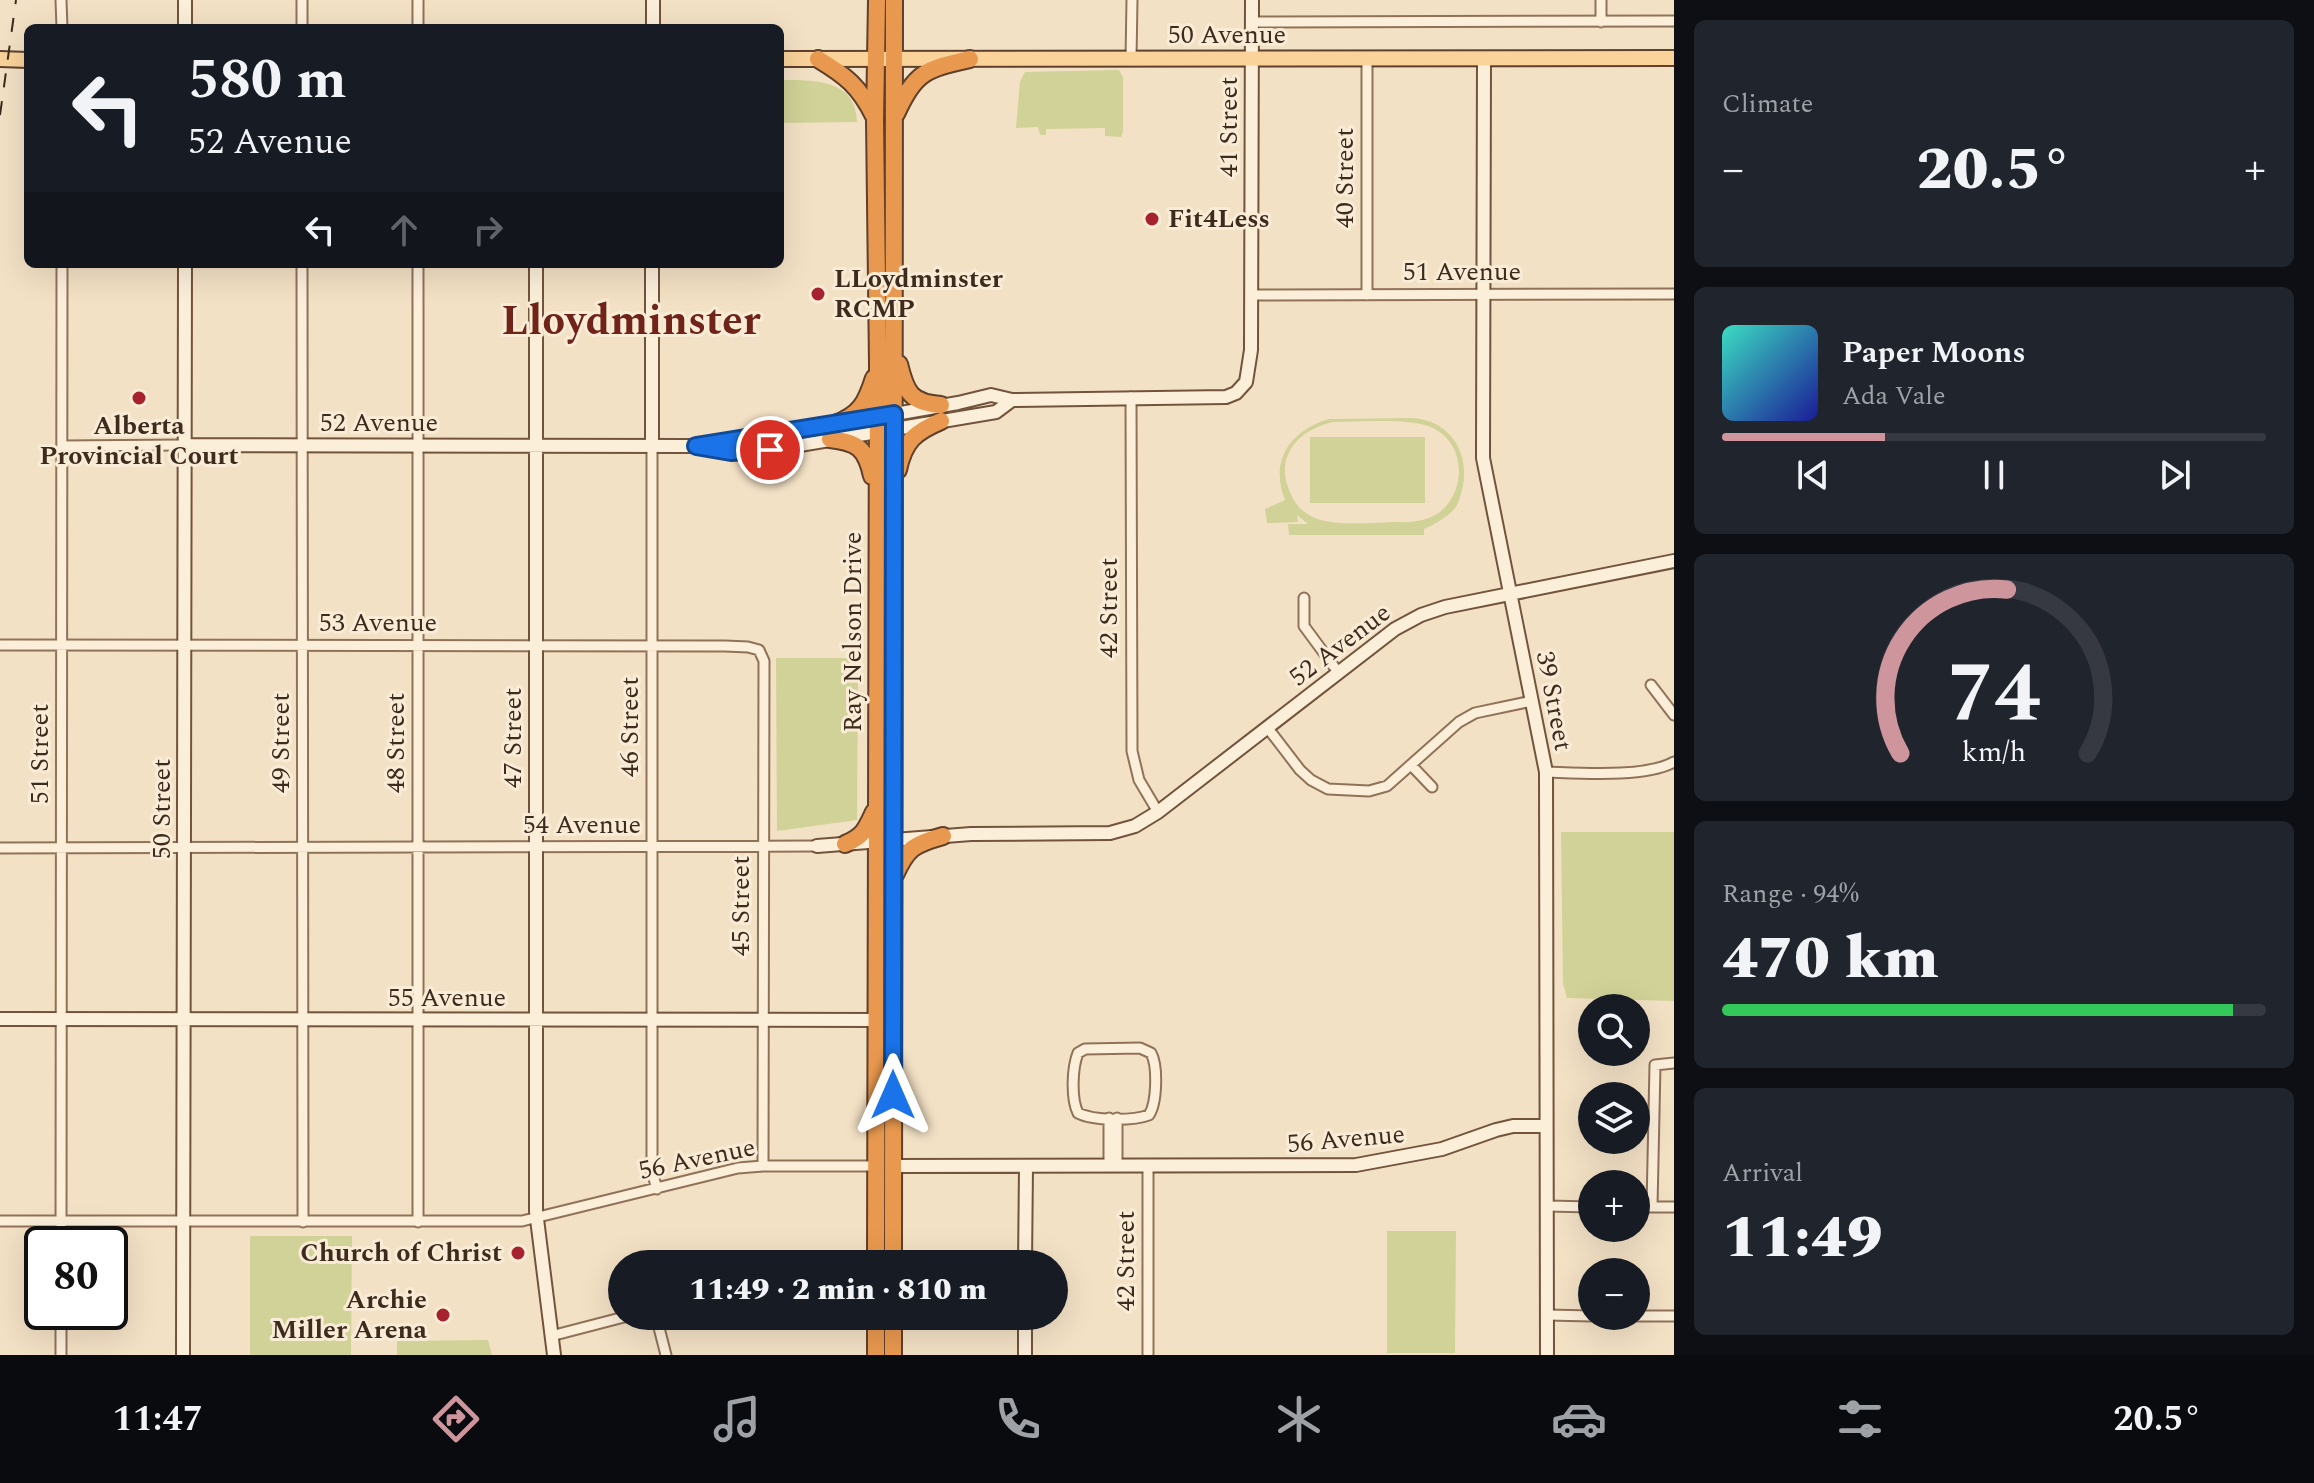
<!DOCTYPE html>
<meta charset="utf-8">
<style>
:root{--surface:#171b24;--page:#20242c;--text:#f1f3f6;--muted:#9ea1a6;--line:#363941;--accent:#cf959c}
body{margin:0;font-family:Spectral,serif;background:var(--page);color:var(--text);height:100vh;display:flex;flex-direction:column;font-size:30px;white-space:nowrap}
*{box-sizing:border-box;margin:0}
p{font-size:26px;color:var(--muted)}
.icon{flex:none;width:44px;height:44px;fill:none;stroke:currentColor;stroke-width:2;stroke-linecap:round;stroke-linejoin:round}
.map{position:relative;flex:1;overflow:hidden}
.sheet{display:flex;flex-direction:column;gap:20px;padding:20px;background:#0d0f14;width:640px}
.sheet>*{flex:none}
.top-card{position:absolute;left:24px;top:24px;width:760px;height:244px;border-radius:12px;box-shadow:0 8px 32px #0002;background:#171b24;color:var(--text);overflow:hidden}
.buttons{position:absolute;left:1578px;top:994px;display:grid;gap:16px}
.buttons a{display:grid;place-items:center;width:72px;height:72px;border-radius:50%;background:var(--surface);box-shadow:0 8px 32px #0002;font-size:40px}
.speed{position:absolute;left:24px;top:1226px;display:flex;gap:16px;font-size:40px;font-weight:700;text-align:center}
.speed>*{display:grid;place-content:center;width:104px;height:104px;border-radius:50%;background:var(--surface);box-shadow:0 8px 32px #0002;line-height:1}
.speed .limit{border:4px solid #111;border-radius:12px;background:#fff;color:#111}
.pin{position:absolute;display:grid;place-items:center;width:68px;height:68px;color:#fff;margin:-34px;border:4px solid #fff;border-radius:50%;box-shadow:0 2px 8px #0007}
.me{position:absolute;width:88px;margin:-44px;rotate:0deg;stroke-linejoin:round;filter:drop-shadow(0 0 6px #0008)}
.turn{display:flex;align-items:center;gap:28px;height:168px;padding:0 32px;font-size:36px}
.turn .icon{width:104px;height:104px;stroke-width:2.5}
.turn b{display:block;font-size:56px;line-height:68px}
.lanes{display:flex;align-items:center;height:76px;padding:0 32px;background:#0003;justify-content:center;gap:40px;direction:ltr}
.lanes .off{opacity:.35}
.big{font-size:60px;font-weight:800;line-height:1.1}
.sheet .tile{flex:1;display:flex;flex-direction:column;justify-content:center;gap:12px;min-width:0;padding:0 28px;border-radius:12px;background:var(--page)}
.sheet .dial{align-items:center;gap:0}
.dial svg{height:208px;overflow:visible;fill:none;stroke:var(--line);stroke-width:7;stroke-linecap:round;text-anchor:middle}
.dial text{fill:var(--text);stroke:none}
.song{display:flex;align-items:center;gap:24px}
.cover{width:96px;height:96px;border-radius:12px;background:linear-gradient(135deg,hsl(170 70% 55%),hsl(240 70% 35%))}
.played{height:8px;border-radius:4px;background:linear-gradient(90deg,var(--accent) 30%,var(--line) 30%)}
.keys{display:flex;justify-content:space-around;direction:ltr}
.heat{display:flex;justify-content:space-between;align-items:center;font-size:44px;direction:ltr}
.charge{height:12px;border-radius:6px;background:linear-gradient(90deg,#34c759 94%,var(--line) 0)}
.trip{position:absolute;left:608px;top:1250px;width:460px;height:80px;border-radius:40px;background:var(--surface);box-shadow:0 8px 32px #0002;font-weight:800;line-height:80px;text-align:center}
.tabs{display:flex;height:128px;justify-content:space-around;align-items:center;background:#090b0e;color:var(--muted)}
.tabs .icon{width:56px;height:56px}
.tabs .on{color:var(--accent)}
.tabs b{font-size:36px;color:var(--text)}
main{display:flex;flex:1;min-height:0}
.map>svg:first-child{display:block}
</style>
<main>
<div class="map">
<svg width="1674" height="1355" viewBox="0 0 1674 1355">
<rect width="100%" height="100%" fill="#f3e1c5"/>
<!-- green -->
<path fill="#d0d297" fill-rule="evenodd" d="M1119 70 1123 77V132L1121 137 1105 136V128L1046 129V135H1040L1038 127 1016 128 1020 82 1025 72Z
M780 80C812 80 856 78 857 122L780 123Z
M1329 419 1413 418C1451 421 1471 454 1462 490 1460 496 1459 503 1455 508 1448 517 1435 524 1424 529V535H1289L1288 524H1308L1297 515 1298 522 1267 523 1265 509 1285 500C1269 460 1291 430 1329 419ZM1333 422C1359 422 1414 417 1435 429 1466 446 1466 491 1440 512 1429 520 1413 523 1399 522 1375 522 1337 527 1315 518 1300 512 1293 501 1288 487 1276 453 1301 429 1333 422Z
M1310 437H1425V503H1310Z
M776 658H858L857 820 777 831Z
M1561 832H1674V1001L1567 998 1563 984Z
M1387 1231H1456L1455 1353H1387Z
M250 1236H352L351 1355H250Z
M488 1340 492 1355H397V1341Z"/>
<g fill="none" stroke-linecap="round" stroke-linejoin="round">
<defs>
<path id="street" d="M61 0 62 28
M302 0V28
M1252 22 1674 21
M1601 22V0
M418 28V0
M1131 59 1132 0
M1367 60V295
M302 264 303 1222
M1251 295 1674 294
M1131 397 1132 751 1139 780 1158 812
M62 446 184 445
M652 446V1172L657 1189
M1304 598V626L1338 672
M0 645 725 646 748 647 759 650 764 661 763 1166
M1651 685 1674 715
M1267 727 1300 770 1311 780 1328 789 1369 791 1387 786 1459 722 1475 713 1532 701
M1411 765 1432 787
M1546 772C1579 773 1646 778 1674 762
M0 848 817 846
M1140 1048 1151 1053C1158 1066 1157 1103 1149 1115 1133 1121 1093 1121 1078 1113 1071 1099 1072 1068 1078 1053L1085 1049Z
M1109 1118V1166
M1117 1118V1166
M1547 1206 1592 1207
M1636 1207H1674
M1652 1207 1655 1065 1674 1063
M0 1221H522L738 1168 763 1166H878
M418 1222V264
M61 1244 62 264
M61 1312V1355
M1547 1315 1592 1316
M656 1316 666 1355
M1636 1316H1674
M551 1336 628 1316
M1148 1355V1167"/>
<path id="secondary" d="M185 0V28
M653 0V28
M1484 59 1483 458 1546 772 1547 1355
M536 264V1211L554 1355
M184 445 696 446 872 418 958 403 991 395 1012 400 1226 397 1236 393 1246 382 1251 350 1252 0
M652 446V264
M707 448 731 452 770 450 996 412 1012 400
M817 846 971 834 1110 833 1135 826 1158 812 1395 629 1421 615 1445 607 1674 561
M0 1019 885 1020
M893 1166 1356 1165 1442 1149 1496 1130 1513 1126H1546
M1025 1264 1026 1166
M183 1355 185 264
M1025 1355V1316"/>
<path id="primary" d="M0 59 28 60
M780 59 1674 58"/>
<path id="highway" d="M818 59C846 76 859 86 874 116
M896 114C916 71 926 69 970 59
M899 364C906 393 911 403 941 405
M835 424C860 415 866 403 874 378
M830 439C857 442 866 448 872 476
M898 470C904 441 915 432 941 421
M845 844C864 836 866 829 874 812
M895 875C907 848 914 844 943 836
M876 1264 878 365 875 120 877 0
M893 1264 894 0
M876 1355V1316
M893 1355V1316"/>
</defs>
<!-- street casing -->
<use href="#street" stroke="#907259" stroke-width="13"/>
<!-- secondary casing -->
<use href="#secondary" stroke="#72533c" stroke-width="16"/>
<!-- primary casing -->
<use href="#primary" stroke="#5e402d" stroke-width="18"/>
<!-- highway casing -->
<use href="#highway" stroke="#5e402d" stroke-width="20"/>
<!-- street -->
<use href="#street" stroke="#fcefda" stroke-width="9"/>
<!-- secondary -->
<use href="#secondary" stroke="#fcefda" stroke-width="12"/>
<!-- primary -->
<use href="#primary" stroke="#f9d39a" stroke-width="14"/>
<!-- highway -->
<use href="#highway" stroke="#e9994f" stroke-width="16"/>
<!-- rail -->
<path stroke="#3f2b1e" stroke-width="2" stroke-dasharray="14 14" stroke-linecap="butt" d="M0 115 16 0"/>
</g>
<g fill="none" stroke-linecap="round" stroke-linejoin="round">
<defs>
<path id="route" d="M770 450 731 452 696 446 894 414 893 1095"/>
</defs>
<!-- route casing -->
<use href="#route" stroke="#114b97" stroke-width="20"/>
<!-- route -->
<use href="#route" stroke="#1a73e8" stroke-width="14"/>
</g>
<!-- markers -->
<g fill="#a6222e" stroke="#f9ecd6" stroke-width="3">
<circle cx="1152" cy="219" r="8"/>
<circle cx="818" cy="294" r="8"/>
<circle cx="139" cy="398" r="8"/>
<circle cx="518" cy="1253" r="8"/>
<circle cx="443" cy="1315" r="8"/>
</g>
<g text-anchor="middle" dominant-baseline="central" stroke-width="6" stroke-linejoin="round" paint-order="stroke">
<!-- street labels -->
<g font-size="26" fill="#3f2b1e" stroke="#f9ecd6">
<text x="1227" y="35">50 Avenue</text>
<text transform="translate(1229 127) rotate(-90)">41 Street</text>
<text transform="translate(1345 178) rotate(-90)">40 Street</text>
<text x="1462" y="272">51 Avenue</text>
<text x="379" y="423">52 Avenue</text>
<text transform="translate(1109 608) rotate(-90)">42 Street</text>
<text x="378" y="623">53 Avenue</text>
<text transform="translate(853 632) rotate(-90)">Ray Nelson Drive</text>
<text transform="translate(1340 645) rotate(-37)">52 Avenue</text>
<text transform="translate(1554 701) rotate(79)">39 Street</text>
<text transform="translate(630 727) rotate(-90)">46 Street</text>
<text transform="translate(513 738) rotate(-90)">47 Street</text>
<text transform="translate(281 743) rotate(-90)">49 Street</text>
<text transform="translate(396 743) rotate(-90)">48 Street</text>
<text transform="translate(40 754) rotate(-90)">51 Street</text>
<text transform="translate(162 809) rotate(-90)">50 Street</text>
<text x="582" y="825">54 Avenue</text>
<text transform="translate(741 906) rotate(-90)">45 Street</text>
<text x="447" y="998">55 Avenue</text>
<text transform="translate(1346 1139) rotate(-5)">56 Avenue</text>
<text transform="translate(697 1159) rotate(-12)">56 Avenue</text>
<text transform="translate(1126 1261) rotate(-90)">42 Street</text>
</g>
<!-- poi labels -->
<g font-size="26" font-weight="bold" fill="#3f2b1e" stroke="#f9ecd6" text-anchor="start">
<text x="1168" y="219">Fit4Less</text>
<text x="834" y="279">LLoydminster<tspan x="834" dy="30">RCMP</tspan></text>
<text x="139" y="426" text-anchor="middle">Alberta<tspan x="139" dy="30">Provincial Court</tspan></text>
<text x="502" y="1253" text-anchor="end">Church of Christ</text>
<text x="427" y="1300" text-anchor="end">Archie<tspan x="427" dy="30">Miller Arena</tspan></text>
</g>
<!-- town labels -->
<g font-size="42" font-weight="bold" fill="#702419" stroke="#f9ecd6">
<text x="631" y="321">Lloydminster</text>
</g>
</g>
</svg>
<div class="buttons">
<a><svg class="icon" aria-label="search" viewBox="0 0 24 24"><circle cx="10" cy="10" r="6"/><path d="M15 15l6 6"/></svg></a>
<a><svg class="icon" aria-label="layers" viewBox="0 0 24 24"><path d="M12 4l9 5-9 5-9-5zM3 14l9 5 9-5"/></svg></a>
<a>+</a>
<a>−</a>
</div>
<div class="speed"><div class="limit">80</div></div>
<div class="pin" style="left:770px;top:450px;background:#d93025"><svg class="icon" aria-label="arrive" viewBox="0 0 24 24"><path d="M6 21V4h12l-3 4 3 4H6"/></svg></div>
<svg class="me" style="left:893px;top:1095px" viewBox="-20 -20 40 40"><path d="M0-17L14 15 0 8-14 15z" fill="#1a73e8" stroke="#fff" stroke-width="4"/></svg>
<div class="trip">11:49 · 2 min · 810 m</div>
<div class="top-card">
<div class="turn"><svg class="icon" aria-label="left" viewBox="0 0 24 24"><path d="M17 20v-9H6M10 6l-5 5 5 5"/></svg><div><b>580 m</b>52 Avenue</div></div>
<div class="lanes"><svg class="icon" aria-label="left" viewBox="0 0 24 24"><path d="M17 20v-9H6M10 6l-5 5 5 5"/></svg><svg class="icon off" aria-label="ahead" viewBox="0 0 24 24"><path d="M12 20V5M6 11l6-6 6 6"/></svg><svg class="icon off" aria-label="right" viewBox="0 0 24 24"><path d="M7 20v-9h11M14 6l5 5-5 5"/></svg></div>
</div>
</div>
<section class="sheet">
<div class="tile"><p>Climate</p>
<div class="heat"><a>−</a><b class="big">20.5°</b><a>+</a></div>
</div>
<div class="tile">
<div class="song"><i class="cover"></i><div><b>Paper Moons</b><p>Ada Vale</p></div></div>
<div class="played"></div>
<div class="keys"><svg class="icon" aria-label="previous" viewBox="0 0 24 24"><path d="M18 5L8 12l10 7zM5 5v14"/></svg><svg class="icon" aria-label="pause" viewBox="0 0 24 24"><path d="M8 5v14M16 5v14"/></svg><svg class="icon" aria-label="next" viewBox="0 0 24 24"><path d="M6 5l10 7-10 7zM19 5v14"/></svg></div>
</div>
<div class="tile dial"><svg viewBox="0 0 100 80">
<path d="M14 69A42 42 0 1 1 86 69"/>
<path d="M14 69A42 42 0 0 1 55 6" stroke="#cf959c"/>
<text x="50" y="56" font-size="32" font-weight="700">74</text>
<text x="50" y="72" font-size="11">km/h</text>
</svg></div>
<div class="tile"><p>Range · 94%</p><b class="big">470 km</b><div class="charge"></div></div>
<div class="tile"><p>Arrival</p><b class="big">11:49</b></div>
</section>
</main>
<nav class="tabs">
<b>11:47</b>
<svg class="icon on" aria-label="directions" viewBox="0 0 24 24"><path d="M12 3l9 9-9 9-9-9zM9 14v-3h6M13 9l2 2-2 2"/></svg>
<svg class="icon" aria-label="music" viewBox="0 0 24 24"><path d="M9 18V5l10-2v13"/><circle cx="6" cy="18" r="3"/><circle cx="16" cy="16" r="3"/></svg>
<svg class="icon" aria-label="phone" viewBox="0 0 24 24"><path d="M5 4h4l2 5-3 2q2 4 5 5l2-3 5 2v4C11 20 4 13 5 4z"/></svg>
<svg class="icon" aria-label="climate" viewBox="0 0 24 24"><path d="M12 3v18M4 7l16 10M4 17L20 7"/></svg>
<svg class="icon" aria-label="car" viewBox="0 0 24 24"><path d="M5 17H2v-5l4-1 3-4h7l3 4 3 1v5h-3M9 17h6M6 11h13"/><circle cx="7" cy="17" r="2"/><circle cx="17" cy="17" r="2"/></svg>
<svg class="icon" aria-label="filters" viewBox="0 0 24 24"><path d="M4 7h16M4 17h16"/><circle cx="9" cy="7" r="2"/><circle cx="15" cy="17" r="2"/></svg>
<b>20.5°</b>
</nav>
